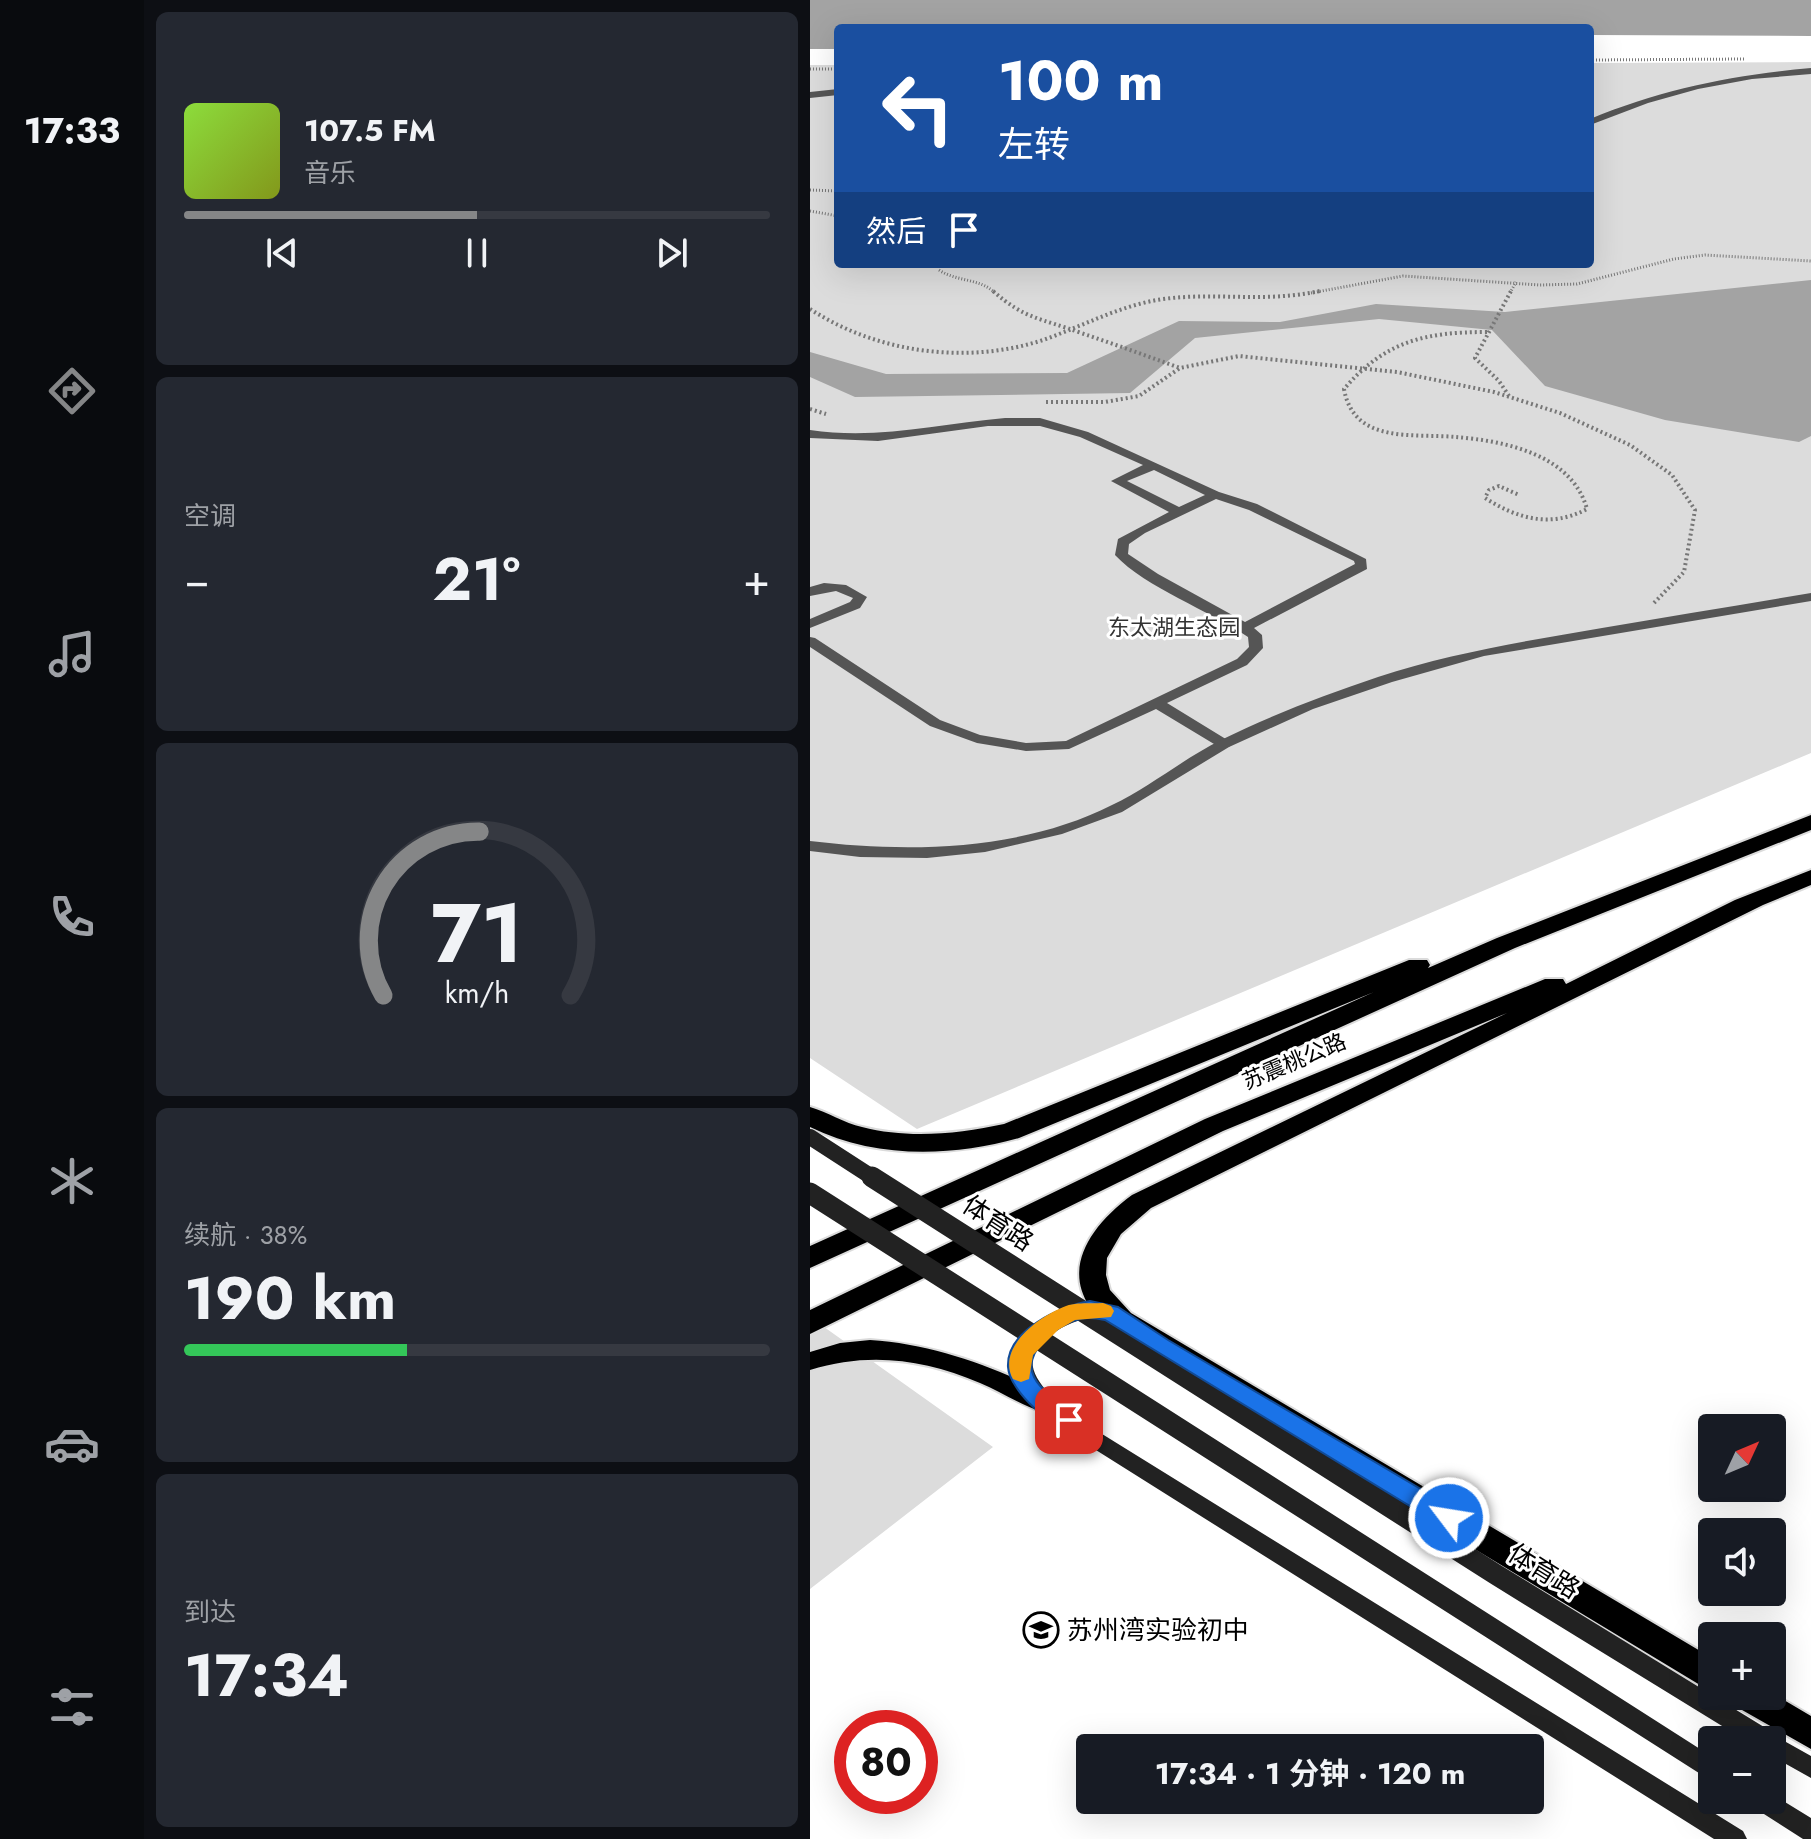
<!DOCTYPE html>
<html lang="zh">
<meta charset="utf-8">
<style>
:root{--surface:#171b24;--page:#242831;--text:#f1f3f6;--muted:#9ea1a6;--line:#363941;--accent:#858687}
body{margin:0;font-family:Jost,"Noto Sans SC",sans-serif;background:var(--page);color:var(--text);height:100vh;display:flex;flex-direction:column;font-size:30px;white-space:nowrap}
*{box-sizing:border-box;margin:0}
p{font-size:26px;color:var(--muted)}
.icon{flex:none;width:44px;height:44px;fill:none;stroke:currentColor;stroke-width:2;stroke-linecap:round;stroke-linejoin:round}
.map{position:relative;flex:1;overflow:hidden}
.sheet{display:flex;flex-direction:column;gap:12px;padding:12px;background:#0d0f14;width:666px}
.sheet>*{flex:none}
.hud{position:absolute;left:24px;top:24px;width:760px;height:244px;border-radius:8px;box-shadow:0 8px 32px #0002;background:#1a4fa0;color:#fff;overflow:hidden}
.needle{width:52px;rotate:46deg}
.buttons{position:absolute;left:888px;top:1414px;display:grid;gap:16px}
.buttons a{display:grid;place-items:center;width:88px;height:88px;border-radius:8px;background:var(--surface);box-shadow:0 8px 32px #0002;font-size:40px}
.speed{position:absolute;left:24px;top:1710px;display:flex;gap:16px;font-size:40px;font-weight:700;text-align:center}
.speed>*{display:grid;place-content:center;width:104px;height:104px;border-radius:50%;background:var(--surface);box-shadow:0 8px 32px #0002;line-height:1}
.speed .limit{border:12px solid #d22;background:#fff;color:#111}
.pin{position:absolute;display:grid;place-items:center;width:68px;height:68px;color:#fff;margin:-34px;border-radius:16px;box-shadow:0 4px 12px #0006}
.me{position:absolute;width:88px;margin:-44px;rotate:301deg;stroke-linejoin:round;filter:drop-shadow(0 0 6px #0008)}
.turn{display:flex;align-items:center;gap:28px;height:168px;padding:0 32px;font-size:36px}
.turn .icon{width:104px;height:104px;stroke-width:2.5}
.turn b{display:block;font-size:56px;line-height:68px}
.then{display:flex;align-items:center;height:76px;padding:0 32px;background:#0003;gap:16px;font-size:30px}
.big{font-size:60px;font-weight:700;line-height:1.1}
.sheet .card{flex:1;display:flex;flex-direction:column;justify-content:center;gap:12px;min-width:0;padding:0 28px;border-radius:12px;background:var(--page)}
.sheet .dial{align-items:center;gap:0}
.dial svg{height:208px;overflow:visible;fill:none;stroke:var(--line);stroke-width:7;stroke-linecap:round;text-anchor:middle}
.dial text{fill:var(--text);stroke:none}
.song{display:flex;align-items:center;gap:24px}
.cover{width:96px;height:96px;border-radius:12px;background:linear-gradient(135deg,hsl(90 70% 55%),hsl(70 70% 35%))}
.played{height:8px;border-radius:4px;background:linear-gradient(90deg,var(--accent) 50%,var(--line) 50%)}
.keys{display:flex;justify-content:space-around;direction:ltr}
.heat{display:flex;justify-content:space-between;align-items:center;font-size:44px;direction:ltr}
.charge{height:12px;border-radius:6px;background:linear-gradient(90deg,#34c759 38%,var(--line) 0)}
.trip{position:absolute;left:266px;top:1734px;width:468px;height:80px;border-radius:8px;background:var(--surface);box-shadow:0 8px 32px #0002;font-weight:700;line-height:80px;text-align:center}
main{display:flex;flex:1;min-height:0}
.menu{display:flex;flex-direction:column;width:144px;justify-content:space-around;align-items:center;background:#090b0e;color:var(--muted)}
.menu .icon{width:56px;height:56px}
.menu .current{color:var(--accent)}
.menu b{font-size:36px;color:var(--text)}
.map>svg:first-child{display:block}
</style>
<main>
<nav class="menu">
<b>17:33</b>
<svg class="icon current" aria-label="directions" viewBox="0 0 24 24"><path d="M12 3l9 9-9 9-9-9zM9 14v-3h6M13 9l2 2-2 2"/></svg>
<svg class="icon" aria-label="music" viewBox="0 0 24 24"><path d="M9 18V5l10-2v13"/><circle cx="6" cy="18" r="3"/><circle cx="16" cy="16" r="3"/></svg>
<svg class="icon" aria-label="phone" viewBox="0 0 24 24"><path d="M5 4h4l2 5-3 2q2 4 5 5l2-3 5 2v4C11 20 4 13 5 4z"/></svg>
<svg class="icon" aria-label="climate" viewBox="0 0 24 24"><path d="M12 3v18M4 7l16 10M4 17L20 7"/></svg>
<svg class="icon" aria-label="car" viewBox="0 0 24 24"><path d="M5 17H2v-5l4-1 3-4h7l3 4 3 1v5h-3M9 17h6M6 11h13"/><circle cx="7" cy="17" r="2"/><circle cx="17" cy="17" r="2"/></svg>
<svg class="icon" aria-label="filters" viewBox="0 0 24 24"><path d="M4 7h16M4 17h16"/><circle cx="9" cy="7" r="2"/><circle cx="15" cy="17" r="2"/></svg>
</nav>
<section class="sheet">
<div class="card">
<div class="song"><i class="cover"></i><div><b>107.5 FM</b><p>音乐</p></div></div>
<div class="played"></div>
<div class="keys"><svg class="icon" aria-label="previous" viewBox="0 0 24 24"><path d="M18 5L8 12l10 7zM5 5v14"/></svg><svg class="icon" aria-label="pause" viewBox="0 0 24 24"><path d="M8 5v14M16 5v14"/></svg><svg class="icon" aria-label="next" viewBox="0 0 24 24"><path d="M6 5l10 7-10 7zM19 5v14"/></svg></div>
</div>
<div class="card"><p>空调</p>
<div class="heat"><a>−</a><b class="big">21°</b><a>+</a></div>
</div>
<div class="card dial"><svg viewBox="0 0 100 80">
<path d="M14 69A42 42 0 1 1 86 69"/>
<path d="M14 69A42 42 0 0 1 51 6" stroke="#858687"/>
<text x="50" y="56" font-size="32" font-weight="700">71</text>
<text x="50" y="72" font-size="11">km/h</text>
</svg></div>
<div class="card"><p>续航 · 38%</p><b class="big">190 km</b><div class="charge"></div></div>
<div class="card"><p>到达</p><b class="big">17:34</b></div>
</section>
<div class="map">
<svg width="1001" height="1839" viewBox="0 0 1001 1839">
<rect width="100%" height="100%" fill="#fff"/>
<!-- green -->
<path fill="#dcdcdc" d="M1001 62V753L107 1129 0 1058V65H28V264H780V63Z
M0 1317 183 1447 0 1589Z"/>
<!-- water -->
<path fill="#a3a3a3" d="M0 0H1001V36L780 35V28H28V49H0Z
M1001 280V436L989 442 855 420 735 386 682 330 569 319 385 338 320 393 45 397 0 377V352L76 374 257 373 369 321 470 322 566 304 695 312Z"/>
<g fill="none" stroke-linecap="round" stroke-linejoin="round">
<defs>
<path id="primary" d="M60 1340C125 1344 183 1367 242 1395L246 1402 242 1409 233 1412C211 1405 191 1392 170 1383 113 1359 59 1352 0 1370V1352L30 1343Z"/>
<path id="highway" d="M1001 815V830L705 948 0 1268V1246L564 992 209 1138C141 1157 65 1159 0 1127V1107C18 1112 34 1123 52 1127 98 1139 148 1134 194 1124L599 960H617L620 965 618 968 687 938Z
M1001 870V885L953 905 341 1208 311 1234 297 1258 296 1275 300 1290 321 1313 902 1658V1689L890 1685 313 1337C243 1293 265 1237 322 1195L697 1013 413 1131 0 1334V1310L395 1119 735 979H753L756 984 925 900Z
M962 1693 1001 1716V1749L925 1706 920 1696H962Z"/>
</defs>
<!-- primary casing -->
<use href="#primary" stroke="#dbdbdb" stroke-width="4"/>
<!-- highway casing -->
<use href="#highway" stroke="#dbdbdb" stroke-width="4"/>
<!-- path-far1 -->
<path stroke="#777" stroke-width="3" stroke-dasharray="1 2" stroke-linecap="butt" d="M780 60 935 59
M0 69H28
M0 190 28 191
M0 211 28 216
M129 264V270C147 282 170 278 185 293
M501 293 593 276 730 285 767 284 864 259 895 255 1001 261
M700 293 706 282"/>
<!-- path -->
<path stroke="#777" stroke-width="4" stroke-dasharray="2 3" stroke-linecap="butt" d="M183 291C216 320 231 318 271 333 304 344 337 356 370 368
M0 309C67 353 157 365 233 340 273 326 311 305 353 299 407 292 454 303 510 291
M677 332C615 332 575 341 534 389 544 445 604 433 646 437 696 441 762 455 777 509 741 528 708 519 675 498L679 490 689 486 709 495
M699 396 689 381 665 358 701 291
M236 402H295L329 396 370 368 429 356 587 372 684 392 750 413 820 445 862 475 885 510 874 572 843 604
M0 409 16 414"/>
<!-- lane -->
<path fill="#555" fill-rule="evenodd" d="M195 418H230L278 432 409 492 447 504 556 559 557 569 444 628 452 635 453 648 437 665 357 703 419 741 421 744 419 747H409L346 709 259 749 216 751 167 743 120 726 0 647V637L5 638 130 720 170 735 216 743 256 741 427 659 439 647 438 637C399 610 336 588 305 555L308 539 359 512 301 481 333 465 270 437 230 426H178L68 441 0 438V430C67 440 129 424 195 418ZM344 470 395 495 369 507 317 481ZM406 499 439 510 544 561 545 564 435 622 348 574 318 554 319 544 335 533Z
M14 583 36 585 57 597 50 608 0 628V619L40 602 43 598 26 591 0 596V587Z"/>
<!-- street -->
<path fill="#555" fill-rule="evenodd" d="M1001 68V74L942 79 888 89 838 103 780 125V119C852 89 924 75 1001 68Z
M28 89V95L0 98V92Z
M1001 593V601L674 656 582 682 503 709 419 747 312 812 252 834 175 852 117 858 50 857 0 851V841C99 853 211 851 302 805 340 787 373 759 411 740 462 715 514 695 568 677 641 653 716 641 792 628 862 616 931 605 1001 593Z"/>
<!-- secondary -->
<path fill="#222" fill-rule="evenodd" d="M278 1303 285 1305 288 1310 285 1315C186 1345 219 1386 284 1429L933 1831 937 1839H904L270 1440C245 1424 194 1391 203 1355 204 1349 210 1344 213 1339 228 1318 253 1307 278 1303Z
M962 1734 1001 1756V1778L962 1756V1740H952Z
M962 1794 1001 1818V1839H993L943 1807 939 1800H962Z"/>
<!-- primary -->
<use href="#primary" fill="#000" fill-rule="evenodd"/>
<!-- highway -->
<use href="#highway" fill="#000" fill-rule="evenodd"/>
<!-- secondary-bridge-far1 -->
<path stroke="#222" stroke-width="16" d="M0 1137 65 1179"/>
<!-- secondary-bridge -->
<path stroke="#222" stroke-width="21" d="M62 1177 685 1574 955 1740
M0 1193 902 1769"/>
</g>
<!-- route -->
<path fill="#1a73e8" stroke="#114b97" stroke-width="2" d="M280 1301 308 1307 358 1340 648 1511 651 1518 648 1525 639 1528 631 1525 295 1320C286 1318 278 1317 270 1319 247 1324 212 1352 224 1377 232 1393 253 1404 267 1414L271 1420 267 1427C245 1434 199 1390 198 1367 196 1330 251 1306 280 1301Z"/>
<!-- slow -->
<path fill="#f59e0b" d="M293 1303 301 1306 304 1311 301 1317 265 1320 248 1330 223 1355 219 1379 211 1382 203 1379C186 1348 229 1316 256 1306 267 1302 281 1304 293 1303Z"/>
<!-- icons -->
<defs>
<symbol id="school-ring" viewBox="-11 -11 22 22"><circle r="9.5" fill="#fff" stroke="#000" stroke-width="1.5"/><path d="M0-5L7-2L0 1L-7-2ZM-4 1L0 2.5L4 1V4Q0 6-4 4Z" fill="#000"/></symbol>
</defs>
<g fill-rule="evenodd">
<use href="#school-ring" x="211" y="1610" width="40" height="40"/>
</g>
<g text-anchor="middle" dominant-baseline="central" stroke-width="6" stroke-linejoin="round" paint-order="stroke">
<!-- park labels -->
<g font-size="22" fill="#333" stroke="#fff">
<text x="364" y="627">东太湖生态园</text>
</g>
<!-- street labels -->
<g font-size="22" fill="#000" stroke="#fff">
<text transform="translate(484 1061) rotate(-23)">苏震桃公路</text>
</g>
<!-- near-street labels -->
<g font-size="26" fill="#000" stroke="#fff">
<text transform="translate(188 1223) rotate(33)">体育路</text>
<text transform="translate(734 1571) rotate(32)">体育路</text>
</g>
<!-- near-poi labels -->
<g font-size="26" fill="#000" stroke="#fff" text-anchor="start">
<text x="257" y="1630">苏州湾实验初中</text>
</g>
</g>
</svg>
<div class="buttons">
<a><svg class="needle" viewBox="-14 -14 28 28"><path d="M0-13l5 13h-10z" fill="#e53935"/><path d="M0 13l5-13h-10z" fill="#9ea1a6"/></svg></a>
<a><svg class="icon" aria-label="sound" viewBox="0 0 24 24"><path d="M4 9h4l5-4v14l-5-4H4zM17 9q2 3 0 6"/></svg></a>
<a>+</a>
<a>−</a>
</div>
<div class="speed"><div class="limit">80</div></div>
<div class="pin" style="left:259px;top:1420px;background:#d93025"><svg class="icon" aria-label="arrive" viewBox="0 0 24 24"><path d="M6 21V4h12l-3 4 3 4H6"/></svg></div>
<svg class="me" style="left:639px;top:1518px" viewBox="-20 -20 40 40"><circle r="17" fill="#1a73e8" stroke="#fff" stroke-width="3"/><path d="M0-11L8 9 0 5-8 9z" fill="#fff"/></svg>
<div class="trip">17:34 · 1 分钟 · 120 m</div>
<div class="hud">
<div class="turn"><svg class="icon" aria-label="left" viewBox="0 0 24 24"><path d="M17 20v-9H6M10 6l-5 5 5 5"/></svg><div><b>100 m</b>左转</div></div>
<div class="then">然后<svg class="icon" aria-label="arrive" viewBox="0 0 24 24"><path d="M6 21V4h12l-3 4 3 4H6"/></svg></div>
</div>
</div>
</main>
